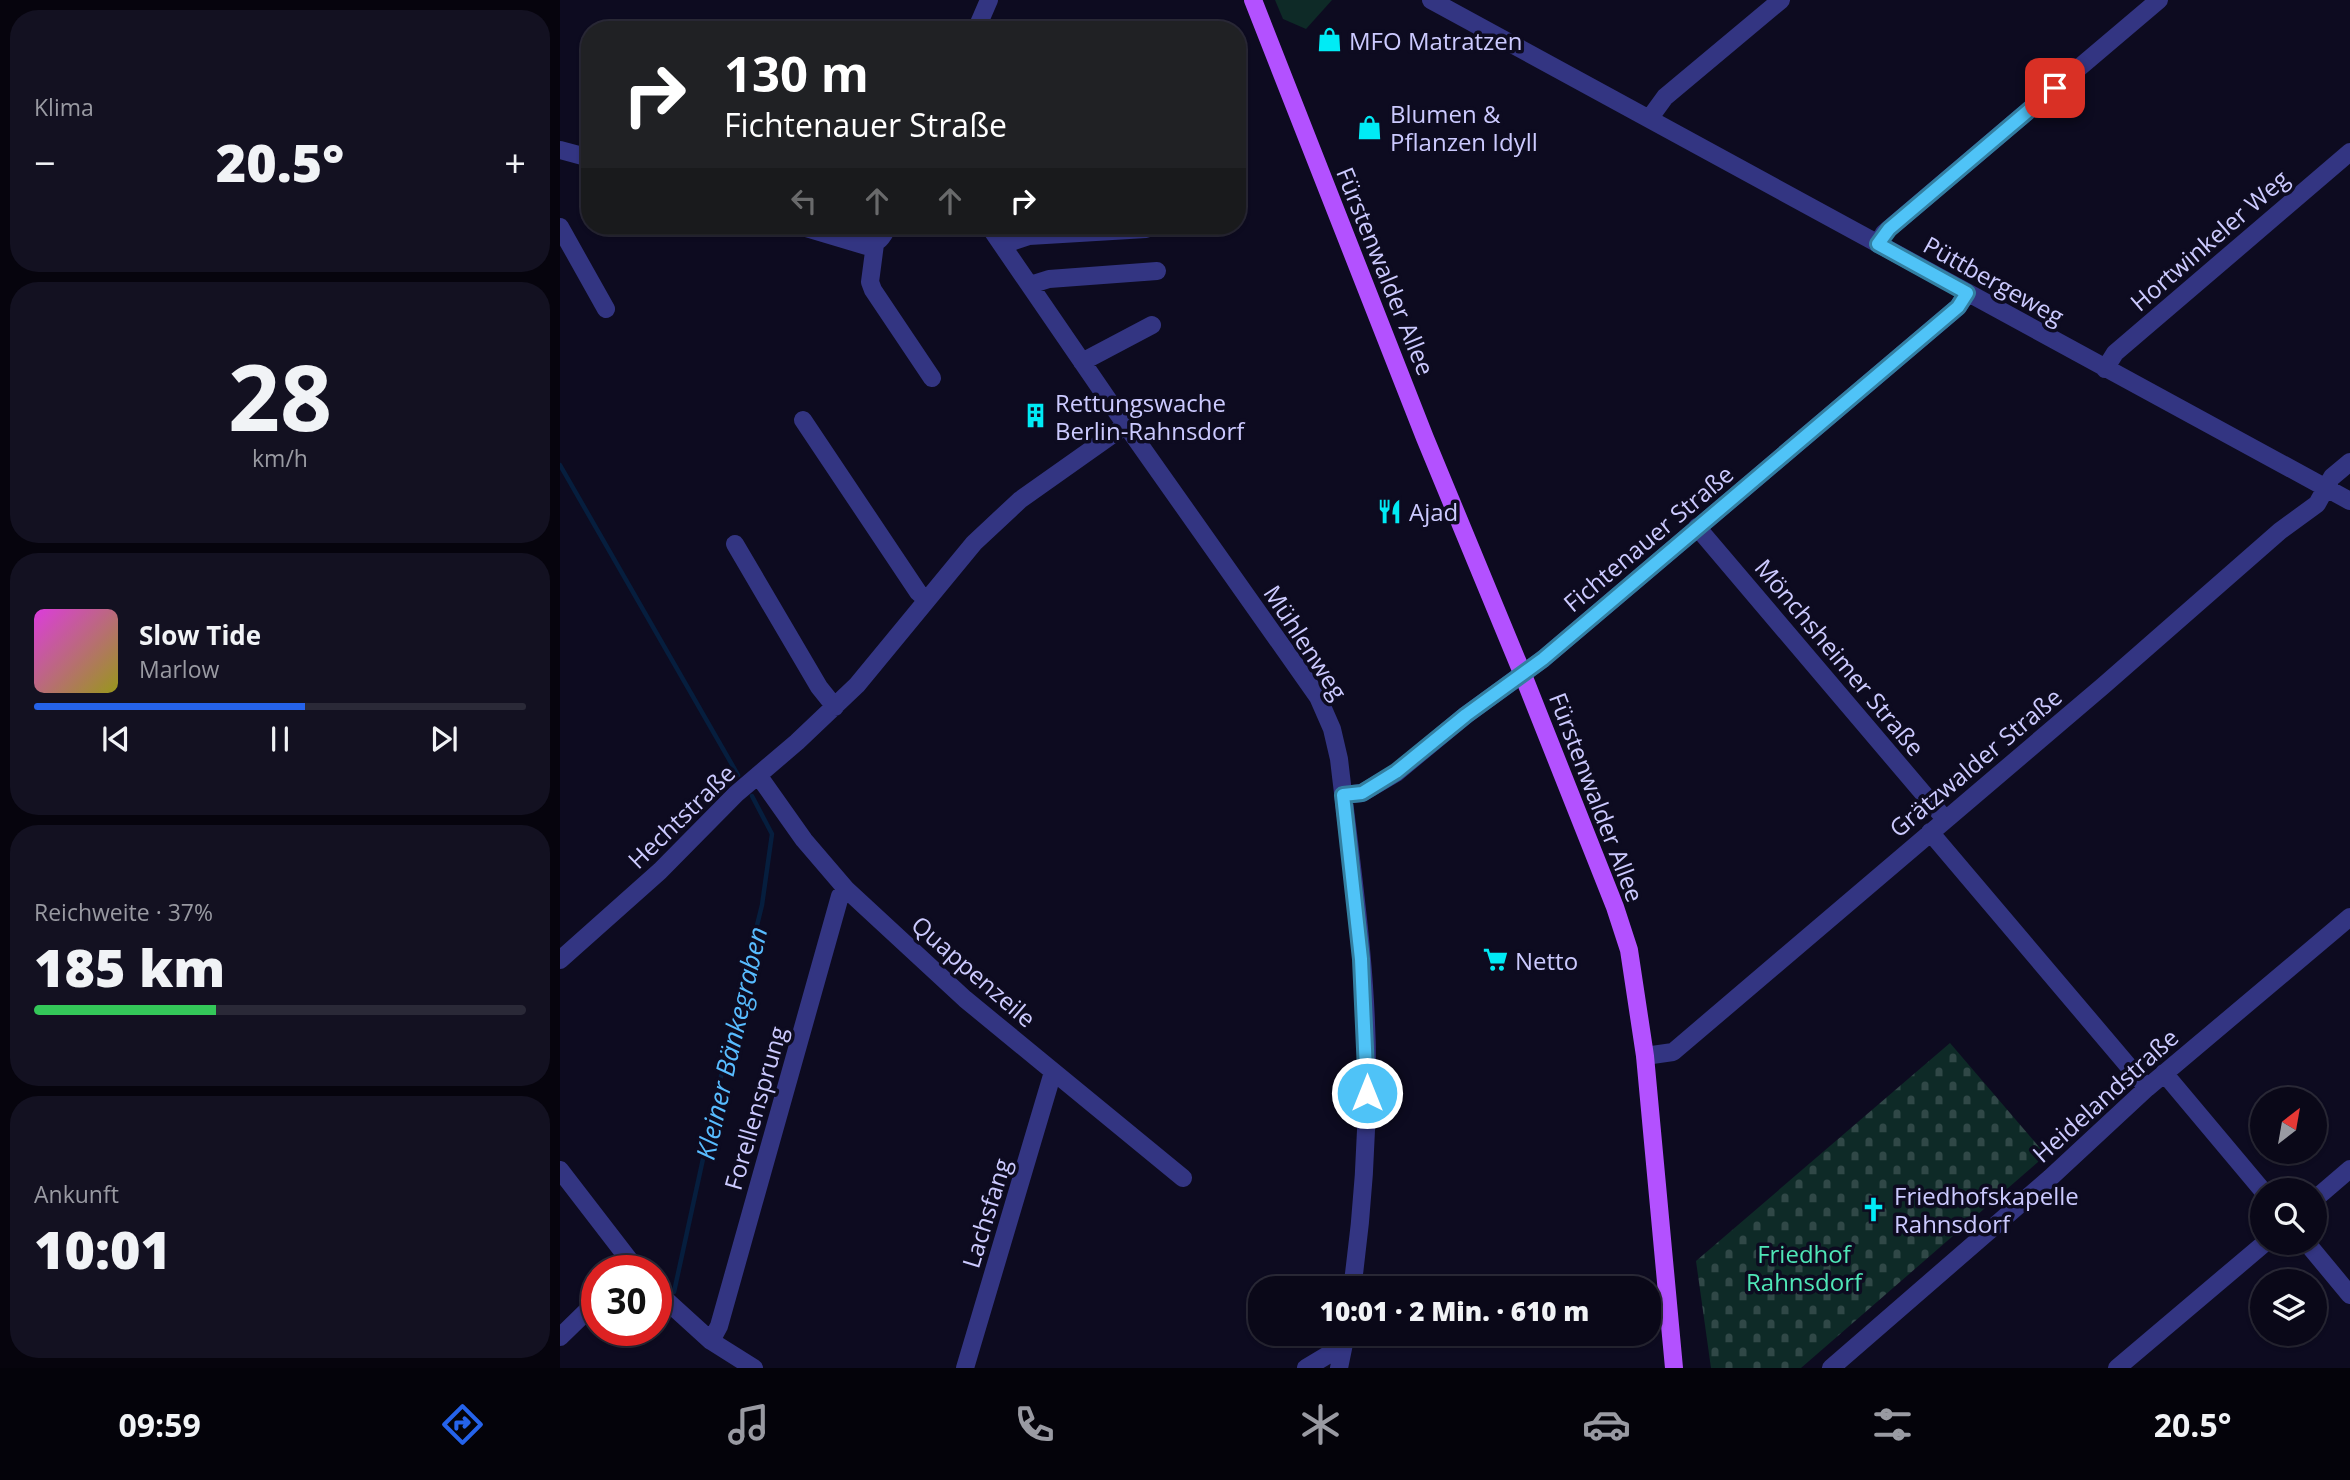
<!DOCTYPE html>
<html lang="de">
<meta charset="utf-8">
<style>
:root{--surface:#0a0818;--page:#131121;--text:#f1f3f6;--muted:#999aa2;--line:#2a2937;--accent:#2563eb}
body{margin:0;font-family:"Open Sans",sans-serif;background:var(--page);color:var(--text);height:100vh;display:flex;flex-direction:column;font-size:26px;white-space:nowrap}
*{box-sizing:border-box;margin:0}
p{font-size:23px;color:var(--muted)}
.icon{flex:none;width:38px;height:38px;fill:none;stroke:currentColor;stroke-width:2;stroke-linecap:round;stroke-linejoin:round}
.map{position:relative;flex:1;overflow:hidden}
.sheet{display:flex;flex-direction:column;gap:10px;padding:10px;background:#06040d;width:560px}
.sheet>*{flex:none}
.top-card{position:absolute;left:21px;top:21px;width:665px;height:214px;border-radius:28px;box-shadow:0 2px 5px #0004,0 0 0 2px var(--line);background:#202124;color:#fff;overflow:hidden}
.needle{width:46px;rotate:31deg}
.controls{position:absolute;left:1690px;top:1087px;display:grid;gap:14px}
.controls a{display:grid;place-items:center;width:77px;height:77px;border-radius:50%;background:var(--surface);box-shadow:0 2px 5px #0004,0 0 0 2px var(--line);font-size:35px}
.speed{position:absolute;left:21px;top:1255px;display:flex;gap:14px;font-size:35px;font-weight:700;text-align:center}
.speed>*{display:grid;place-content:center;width:91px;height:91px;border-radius:50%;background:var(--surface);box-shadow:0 2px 5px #0004,0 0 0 2px var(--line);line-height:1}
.speed .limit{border:10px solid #d22;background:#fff;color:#111}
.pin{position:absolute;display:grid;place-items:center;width:60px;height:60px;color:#fff;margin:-30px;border-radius:14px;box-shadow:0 4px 10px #0006}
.me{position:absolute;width:77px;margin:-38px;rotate:0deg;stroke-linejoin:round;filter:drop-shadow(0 0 5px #0008)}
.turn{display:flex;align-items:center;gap:24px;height:147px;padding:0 28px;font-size:32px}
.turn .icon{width:91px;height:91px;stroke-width:2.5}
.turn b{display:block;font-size:49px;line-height:60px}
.lanes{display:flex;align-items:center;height:66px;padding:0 28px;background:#0003;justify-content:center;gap:35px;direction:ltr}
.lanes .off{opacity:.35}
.big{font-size:52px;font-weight:800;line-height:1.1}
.sheet .widget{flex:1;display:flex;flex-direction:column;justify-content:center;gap:10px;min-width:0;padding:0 24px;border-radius:28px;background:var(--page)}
.sheet .dial{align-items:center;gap:0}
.dial b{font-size:91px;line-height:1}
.song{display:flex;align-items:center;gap:21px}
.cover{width:84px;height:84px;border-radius:10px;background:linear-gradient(135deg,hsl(300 70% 55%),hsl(60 70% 35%))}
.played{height:7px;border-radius:4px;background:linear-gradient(90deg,var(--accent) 55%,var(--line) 55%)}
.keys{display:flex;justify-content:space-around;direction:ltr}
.heat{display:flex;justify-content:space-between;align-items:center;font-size:38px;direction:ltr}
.charge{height:10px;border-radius:5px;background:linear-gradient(90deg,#34c759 37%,var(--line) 0)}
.trip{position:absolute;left:688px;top:1276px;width:413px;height:70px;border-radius:28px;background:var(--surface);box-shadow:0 2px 5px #0004,0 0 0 2px var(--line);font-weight:800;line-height:70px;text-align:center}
.tab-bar{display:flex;height:112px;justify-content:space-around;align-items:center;background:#04030a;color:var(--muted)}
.tab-bar .icon{width:49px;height:49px}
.tab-bar .current{color:var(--accent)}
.tab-bar b{font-size:32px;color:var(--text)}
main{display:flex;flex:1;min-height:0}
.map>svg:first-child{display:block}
</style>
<main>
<section class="sheet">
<div class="widget"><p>Klima</p>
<div class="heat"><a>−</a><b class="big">20.5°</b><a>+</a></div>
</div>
<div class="widget dial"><b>28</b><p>km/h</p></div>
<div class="widget">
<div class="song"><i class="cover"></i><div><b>Slow Tide</b><p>Marlow</p></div></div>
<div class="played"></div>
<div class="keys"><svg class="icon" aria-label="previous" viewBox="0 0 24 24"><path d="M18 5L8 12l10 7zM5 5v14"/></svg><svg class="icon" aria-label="pause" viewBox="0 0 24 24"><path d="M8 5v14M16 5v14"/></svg><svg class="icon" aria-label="next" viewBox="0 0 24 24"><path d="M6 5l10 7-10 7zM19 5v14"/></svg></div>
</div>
<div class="widget"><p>Reichweite · 37%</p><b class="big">185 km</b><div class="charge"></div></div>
<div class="widget"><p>Ankunft</p><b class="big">10:01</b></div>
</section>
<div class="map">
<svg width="1790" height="1368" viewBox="0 0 1790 1368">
<defs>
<pattern id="cemetery-stones" width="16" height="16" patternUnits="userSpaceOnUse" patternTransform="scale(1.75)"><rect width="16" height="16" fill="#0e2a27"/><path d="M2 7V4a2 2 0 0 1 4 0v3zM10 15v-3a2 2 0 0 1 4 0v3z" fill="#304847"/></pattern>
</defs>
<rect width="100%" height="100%" fill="#0d0b20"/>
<!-- green -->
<path fill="#0e2a27" d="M715 0H772L746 29 723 19Z"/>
<!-- cemetery -->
<path fill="url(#cemetery-stones)" d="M1390 1043 1486 1155 1241 1368H1151L1136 1261Z"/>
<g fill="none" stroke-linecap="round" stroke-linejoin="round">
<!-- stream -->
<path stroke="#061e3e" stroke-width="4.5" d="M0 465 178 775
M114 1292 170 1035 202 905 212 834 192 796"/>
<!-- minor -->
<path stroke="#333582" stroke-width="18" d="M871 0 1790 501
M416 30 429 0
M1089 119 1105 97 1221 0
M0 150 30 158
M239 226 306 246C318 244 323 237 328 226
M429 226 549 401 758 697 772 729 779 759C791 864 808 971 807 1076 807 1147 802 1219 792 1288
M0 227 46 309
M315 244 310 282 313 290 372 378
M1318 244 1324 233 1599 0
M442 245 469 236 586 229
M470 285 489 279 597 271
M522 362 592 325
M1545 369 1555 353 1790 152
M243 420 358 592 366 599
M1137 527 1385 819
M175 544 259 687 275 707
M198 775 244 840 286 889 405 999 623 1178
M783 795 802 793 836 773 906 715 983 659 1398 307 1407 293
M1370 832 1587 1088
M0 960 100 871 176 794 237 742 297 685 414 543 460 500 566 425
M1085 1056 1113 1052 1543 686 1720 531 1757 504 1772 477 1790 462
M1604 1073 1703 1191
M0 1170 77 1270
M1755 1199 1790 1169
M1746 1242 1790 1295
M96 1291 151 1341 194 1368
M0 1337 37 1301
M151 1341 159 1326 280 896 286 889
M405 1368 493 1072
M746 1368 771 1353 781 1355
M779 1368 786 1334
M1271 1368 1490 1178 1587 1088 1790 917
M1557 1368 1706 1242"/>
<!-- major -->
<path stroke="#b351ff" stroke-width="18" d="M693 0 865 438 963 675 1055 907 1069 950 1085 1056 1114 1368"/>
</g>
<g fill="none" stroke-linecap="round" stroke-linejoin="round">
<defs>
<path id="route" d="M807 1093 801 959 783 795 802 793 836 772 906 715 983 659 1398 307 1407 293 1318 244 1329 229 1495 88"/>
</defs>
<!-- route casing -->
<use href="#route" stroke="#337fa1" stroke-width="18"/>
<!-- route -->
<use href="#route" stroke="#4fc3f7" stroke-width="12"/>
</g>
<!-- icons -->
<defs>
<symbol id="shop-bare" viewBox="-9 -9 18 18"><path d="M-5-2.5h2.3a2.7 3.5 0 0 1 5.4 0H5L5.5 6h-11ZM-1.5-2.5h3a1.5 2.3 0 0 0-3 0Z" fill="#00ebf5" stroke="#0d0b20" stroke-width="2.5" paint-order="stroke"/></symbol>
<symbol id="building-bare" viewBox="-9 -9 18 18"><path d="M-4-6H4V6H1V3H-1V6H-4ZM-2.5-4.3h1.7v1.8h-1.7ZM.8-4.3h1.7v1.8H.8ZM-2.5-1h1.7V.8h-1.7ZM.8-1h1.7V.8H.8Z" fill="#00ebf5" stroke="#0d0b20" stroke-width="2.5" paint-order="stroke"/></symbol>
<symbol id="restaurant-bare" viewBox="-9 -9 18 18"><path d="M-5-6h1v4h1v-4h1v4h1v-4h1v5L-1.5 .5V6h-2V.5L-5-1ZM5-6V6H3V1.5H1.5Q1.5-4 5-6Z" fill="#00ebf5" stroke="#0d0b20" stroke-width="2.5" paint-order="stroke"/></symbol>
<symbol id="supermarket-bare" viewBox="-9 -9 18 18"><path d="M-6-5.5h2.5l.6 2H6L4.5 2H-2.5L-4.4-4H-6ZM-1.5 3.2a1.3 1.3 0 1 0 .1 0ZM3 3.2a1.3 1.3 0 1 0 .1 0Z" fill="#00ebf5" stroke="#0d0b20" stroke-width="2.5" paint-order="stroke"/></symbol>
<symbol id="church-bare" viewBox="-9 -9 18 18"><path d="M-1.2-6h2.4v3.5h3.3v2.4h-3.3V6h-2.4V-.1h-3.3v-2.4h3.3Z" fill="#00ebf5" stroke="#0d0b20" stroke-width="2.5" paint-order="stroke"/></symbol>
</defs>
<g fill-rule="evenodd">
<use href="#shop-bare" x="752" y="22" width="35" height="35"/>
<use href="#shop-bare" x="792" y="110" width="35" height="35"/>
<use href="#building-bare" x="458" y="398" width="35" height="35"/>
<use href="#restaurant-bare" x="812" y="494" width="35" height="35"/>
<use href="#supermarket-bare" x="918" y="942" width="35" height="35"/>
<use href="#church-bare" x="1296" y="1192" width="35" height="35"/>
</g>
<g text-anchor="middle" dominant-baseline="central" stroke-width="7" stroke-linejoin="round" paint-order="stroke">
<!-- poi labels -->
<g font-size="24" fill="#cccaff" stroke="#0d0b20" text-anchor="start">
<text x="789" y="40">MFO Matratzen</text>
<text x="830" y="113">Blumen &amp;<tspan x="830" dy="28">Pflanzen Idyll</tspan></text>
<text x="495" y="402">Rettungswache<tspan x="495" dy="28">Berlin-Rahnsdorf</tspan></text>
<text x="849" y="511">Ajad</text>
<text x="955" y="960">Netto</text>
<text x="1334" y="1195">Friedhofskapelle<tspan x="1334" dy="28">Rahnsdorf</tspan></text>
</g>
<!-- street labels -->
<g font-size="24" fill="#cccaff" stroke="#0d0b20">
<text transform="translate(1649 240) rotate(-41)">Hortwinkeler Weg</text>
<text transform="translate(826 271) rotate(68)">Fürstenwalder Allee</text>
<text transform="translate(1434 280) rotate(29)">Püttbergeweg</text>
<text transform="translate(1088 538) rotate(-40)">Fichtenauer Straße</text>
<text transform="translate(746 642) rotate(57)">Mühlenweg</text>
<text transform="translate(1280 657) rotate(50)">Mönchsheimer Straße</text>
<text transform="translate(1415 762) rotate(-40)">Grätzwalder Straße</text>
<text transform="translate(1037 797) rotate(69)">Fürstenwalder Allee</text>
<text transform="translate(121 816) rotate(-44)">Hechtstraße</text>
<text transform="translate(414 971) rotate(41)">Quappenzeile</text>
<text transform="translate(1545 1095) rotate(-42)">Heidelandstraße</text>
<text transform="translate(195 1108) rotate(-74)">Forellensprung</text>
<text transform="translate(426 1213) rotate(-73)">Lachsfang</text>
</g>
<!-- park labels -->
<g font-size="24" fill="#4fe6b7" stroke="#0d0b20">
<text x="1244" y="1253">Friedhof<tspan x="1244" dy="28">Rahnsdorf</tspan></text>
</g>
<!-- water labels -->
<g font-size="26" font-style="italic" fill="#58bcff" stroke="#0d0b20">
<text transform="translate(171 1043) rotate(-77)">Kleiner Bänkegraben</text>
</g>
</g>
</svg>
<div class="controls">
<a><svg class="needle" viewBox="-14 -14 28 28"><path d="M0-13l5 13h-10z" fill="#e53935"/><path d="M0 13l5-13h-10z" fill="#999aa2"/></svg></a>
<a><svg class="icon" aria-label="search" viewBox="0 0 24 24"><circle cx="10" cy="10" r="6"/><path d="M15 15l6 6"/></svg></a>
<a><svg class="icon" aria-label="layers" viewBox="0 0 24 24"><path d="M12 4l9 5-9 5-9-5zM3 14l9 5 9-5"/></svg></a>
</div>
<div class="speed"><div class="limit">30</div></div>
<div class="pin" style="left:1495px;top:88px;background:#d93025"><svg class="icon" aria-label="arrive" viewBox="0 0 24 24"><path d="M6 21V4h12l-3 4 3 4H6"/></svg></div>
<svg class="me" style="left:807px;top:1093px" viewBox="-20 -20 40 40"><circle r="17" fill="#4fc3f7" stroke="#fff" stroke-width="3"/><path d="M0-11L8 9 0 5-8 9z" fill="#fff"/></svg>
<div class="trip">10:01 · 2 Min. · 610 m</div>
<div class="top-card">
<div class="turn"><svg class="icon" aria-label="right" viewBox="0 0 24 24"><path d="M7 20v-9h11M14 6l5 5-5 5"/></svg><div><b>130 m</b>Fichtenauer Straße</div></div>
<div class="lanes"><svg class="icon off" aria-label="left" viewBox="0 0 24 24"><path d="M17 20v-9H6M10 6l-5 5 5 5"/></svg><svg class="icon off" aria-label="ahead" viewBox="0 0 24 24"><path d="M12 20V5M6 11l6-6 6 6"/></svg><svg class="icon off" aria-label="ahead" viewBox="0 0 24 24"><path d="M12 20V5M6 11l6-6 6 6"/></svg><svg class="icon" aria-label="right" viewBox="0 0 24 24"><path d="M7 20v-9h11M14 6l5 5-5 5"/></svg></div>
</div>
</div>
</main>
<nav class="tab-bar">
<b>09:59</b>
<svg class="icon current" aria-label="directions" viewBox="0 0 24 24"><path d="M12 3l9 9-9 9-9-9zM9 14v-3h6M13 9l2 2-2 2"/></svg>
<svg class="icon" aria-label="music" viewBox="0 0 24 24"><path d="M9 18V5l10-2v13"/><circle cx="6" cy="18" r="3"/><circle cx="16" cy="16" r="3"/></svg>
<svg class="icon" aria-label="phone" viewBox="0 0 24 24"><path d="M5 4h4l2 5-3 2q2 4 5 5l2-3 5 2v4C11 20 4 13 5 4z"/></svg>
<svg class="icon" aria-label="climate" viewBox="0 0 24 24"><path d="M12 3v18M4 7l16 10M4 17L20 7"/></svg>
<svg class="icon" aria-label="car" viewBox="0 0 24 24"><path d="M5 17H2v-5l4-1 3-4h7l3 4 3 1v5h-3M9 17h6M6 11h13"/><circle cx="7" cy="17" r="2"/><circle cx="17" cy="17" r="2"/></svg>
<svg class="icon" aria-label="filters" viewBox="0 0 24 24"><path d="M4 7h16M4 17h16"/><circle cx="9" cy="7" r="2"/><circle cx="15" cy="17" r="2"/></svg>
<b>20.5°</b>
</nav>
